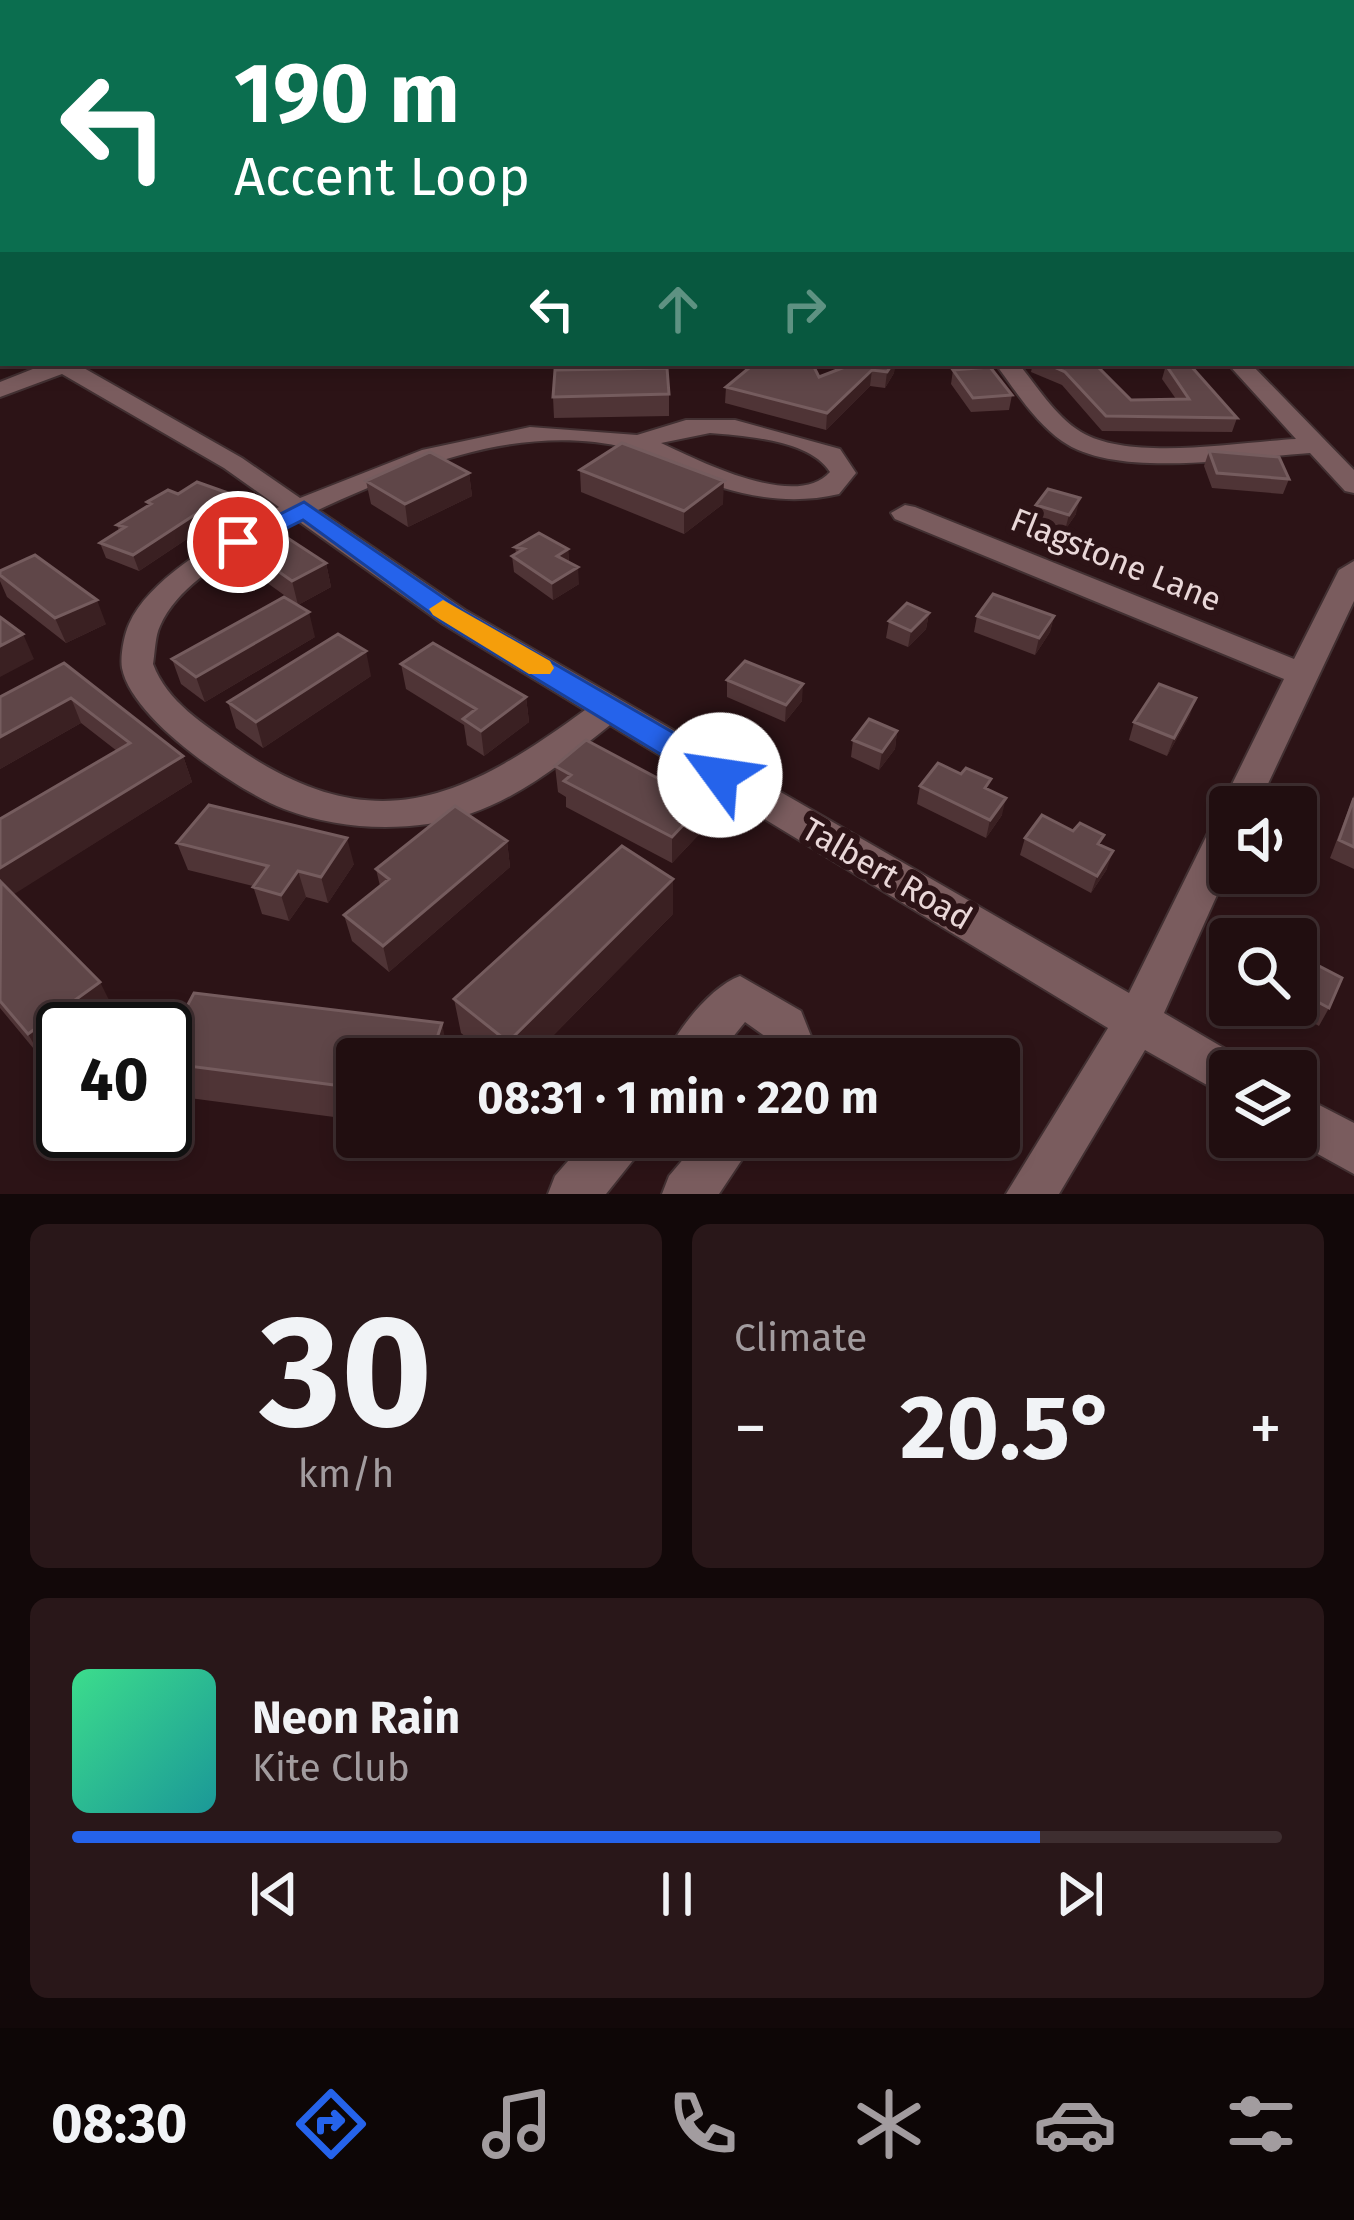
<!DOCTYPE html>
<meta charset="utf-8">
<style>
:root{--surface:#210e10;--page:#291719;--text:#f1f3f6;--muted:#a29c9f;--line:#3e2e30;--accent:#2563eb}
body{margin:0;font-family:"Fira Sans",sans-serif;background:var(--page);color:var(--text);height:100vh;display:flex;flex-direction:column;font-size:45px;white-space:nowrap}
*{box-sizing:border-box;margin:0}
p{font-size:39px;color:var(--muted)}
.icon{flex:none;width:66px;height:66px;fill:none;stroke:currentColor;stroke-width:2;stroke-linecap:round;stroke-linejoin:round}
.map{position:relative;height:1194px;overflow:hidden}
.drawer{display:flex;flex-direction:column;gap:30px;padding:30px;background:#120809;flex:1}
.drawer>*{flex:none}
.hud{position:absolute;left:0px;top:0px;width:1356px;height:366px;box-shadow:0 6px 18px #0003,0 0 0 3px var(--line);background:#0b6e4f;color:#fff;overflow:hidden}
.buttons{position:absolute;left:1209px;top:786px;display:grid;gap:24px}
.buttons a{display:grid;place-items:center;width:108px;height:108px;border-radius:12px;background:var(--surface);box-shadow:0 6px 18px #0003,0 0 0 3px var(--line);font-size:60px}
.speed{position:absolute;left:36px;top:1002px;display:flex;gap:24px;font-size:60px;font-weight:700;text-align:center}
.speed>*{display:grid;place-content:center;width:156px;height:156px;border-radius:50%;background:var(--surface);box-shadow:0 6px 18px #0003,0 0 0 3px var(--line);line-height:1}
.speed .limit{border:6px solid #111;border-radius:18px;background:#fff;color:#111}
.pin{position:absolute;display:grid;place-items:center;width:102px;height:102px;color:#fff;margin:-51px;border:6px solid #fff;border-radius:50%;box-shadow:0 3px 12px #0007}
.me{position:absolute;width:132px;margin:-66px;rotate:301deg;stroke-linejoin:round;filter:drop-shadow(0 0 9px #0008)}
.turn{display:flex;align-items:center;gap:42px;height:252px;padding:0 36px;font-size:54px}
.turn .icon{width:156px;height:156px;stroke-width:2.5}
.turn b{display:block;font-size:84px;line-height:102px}
.lanes{display:flex;align-items:center;height:114px;padding:0 36px;background:#0003;justify-content:center;gap:60px;direction:ltr}
.lanes .off{opacity:.35}
.big{font-size:90px;font-weight:700;line-height:1.1}
.drawer .card{flex:1;display:flex;flex-direction:column;justify-content:center;gap:18px;min-width:0;padding:0 42px;border-radius:18px;background:var(--page)}
.drawer .dial{align-items:center;gap:0}
.dial b{font-size:156px;line-height:1}
.song{display:flex;align-items:center;gap:36px}
.cover{width:144px;height:144px;border-radius:18px;background:linear-gradient(135deg,hsl(150 70% 55%),hsl(180 70% 35%))}
.played{height:12px;border-radius:6px;background:linear-gradient(90deg,var(--accent) 80%,var(--line) 80%)}
.keys{display:flex;justify-content:space-around;direction:ltr}
.heat{display:flex;justify-content:space-between;align-items:center;font-size:66px;direction:ltr}
.drawer .tiles{flex:1;display:grid;gap:30px;grid-template-columns:1fr 1fr}
.card:last-child{grid-column:span 2}
.trip{position:absolute;left:336px;top:1038px;width:684px;height:120px;border-radius:12px;background:var(--surface);box-shadow:0 6px 18px #0003,0 0 0 3px var(--line);font-weight:700;line-height:120px;text-align:center}
.tabs{display:flex;height:192px;justify-content:space-around;align-items:center;background:#0d0606;color:var(--muted)}
.tabs .icon{width:84px;height:84px}
.tabs .active{color:var(--accent)}
.tabs b{font-size:54px;color:var(--text)}
.map>svg:first-child{display:block}
</style>
<div class="map">
<svg width="1354" height="1194" viewBox="0 0 1354 1194">
<rect width="100%" height="100%" fill="#2c1316"/>
<g fill="none" stroke-linecap="round" stroke-linejoin="round">
<defs>
<path id="minor" d="M0 325 3 326V339H0Z
M48 363H75L242 458 300 498 422 450 530 427 637 435 686 420H735L840 449 856 473 839 494C784 507 729 494 679 471 662 463 646 452 628 448 521 422 414 466 318 510L465 610 1129 993 1284 679 895 519 891 513 905 505 915 507 1294 659 1339 570 1354 561V601L1257 807H1230V866L1164 1013 1246 1061 1251 1071H1230V1098L1145 1050 1059 1194H1006L1108 1028 610 725C555 769 500 814 428 824 380 831 329 826 284 809 238 791 132 720 122 668 120 657 124 635 129 624 152 573 232 533 279 507L224 468 62 374 0 397V382ZM710 433C746 436 810 440 830 472 796 511 698 460 661 443ZM297 520 443 624 585 710C462 800 374 842 236 747 204 724 167 702 153 664 155 653 155 636 160 626 182 576 252 545 297 520Z
M995 363H1018C1037 386 1055 416 1081 432 1131 462 1240 442 1296 439L1227 363H1250L1354 470V493L1345 491 1310 453C1244 457 1117 480 1062 441 1035 422 1014 389 995 363Z
M740 976 801 1011 820 1059H773L769 1039 745 1022 715 1059H664C677 1030 710 987 740 976Z
M1296 1093 1354 1123V1174L1287 1137H1296Z
M589 1137H645L638 1154 606 1194H548L555 1176Z
M702 1137H757L719 1194H662L669 1176Z"/>
</defs>
<!-- minor casing -->
<use href="#minor" stroke="#423032" stroke-width="4"/>
<!-- minor -->
<use href="#minor" fill="#7a5c5e" fill-rule="evenodd"/>
</g>
<!-- wall -->
<path fill="#4f3436" d="M855 363H895L894 373 885 388 870 386 826 430 725 403 726 387 813 365 819 377Z
M1033 363H1094L1131 400 1176 399 1162 379 1166 365 1237 418 1232 432 1102 431 1062 385 1031 372Z
M953 370 1012 395 1009 410 971 412 951 384Z
M669 394V416L554 418 553 397Z
M1209 451 1289 479 1283 494 1212 488 1204 466Z
M580 470 723 504 684 534 581 492Z
M469 473 472 496 408 527 371 504 366 481Z
M147 502 232 509 139 571 106 558 100 543 119 531 117 525 148 506Z
M1036 505 1076 514 1065 530 1033 520Z
M228 536 326 563 331 587 298 605 235 560Z
M515 547 568 549 569 563 579 584 553 600 514 572 512 556 516 553Z
M0 571 106 624 66 643 7 597 0 581Z
M929 613 926 629 908 647 886 638 889 621Z
M977 616H1054L1050 632 1035 655 974 632Z
M315 637 205 702 181 684 172 659Z
M64 663 183 756 192 782 13 894 113 1008 63 1029V1046L43 1060 0 1008V819L117 751 81 723 0 769V697Z
M401 664 526 697 529 722 484 756 467 745 464 725 406 689Z
M371 676 263 748 236 728 228 702Z
M727 680 802 701 785 722 727 697Z
M1190 715 1167 756 1129 740 1134 722Z
M897 731 895 749 879 770 851 757 853 740Z
M555 766 704 803V829L672 863 566 807V797L558 792Z
M920 786 988 790 1002 815 986 838 917 804Z
M1354 795V869L1330 858Z
M1025 838 1101 845 1107 869 1091 893 1020 855Z
M507 841 510 867 389 972 352 941 344 915 380 886 376 869Z
M177 843 354 864 328 903 306 897 289 921 262 914 253 886 188 870Z
M673 914 530 1059H492L461 1033 454 999Z
M1296 954 1329 1008 1319 1026 1281 1005H1296Z
M165 1048 449 1057V1059H357V1120L174 1096 165 1077Z"/>
<!-- shaded-wall -->
<path fill="#3a2022" d="M893 363H895L894 373 885 388 887 372Z
M872 370 870 386 826 430 827 413Z
M469 473 472 496 408 527 405 504Z
M724 481 723 504 684 534V511Z
M228 493 232 509 139 571 133 555Z
M1080 498 1076 514 1065 530 1069 515Z
M568 549 569 565 557 556Z
M326 563 331 587 298 605 292 581Z
M578 567 579 584 553 600 552 583Z
M97 600 106 624 66 643 55 618Z
M309 612 315 637 205 702 196 677Z
M929 613 926 629 908 647 911 631Z
M1054 616 1050 632 1035 655 1039 638Z
M23 634 34 659 0 677V646Z
M366 651 371 676 263 748 256 722Z
M803 684 802 701 785 722 786 705Z
M526 697 529 722 484 756 481 731Z
M71 698 81 723 0 769V737Z
M1196 698 1190 715 1167 756 1174 738Z
M897 731 895 749 879 770 882 752Z
M183 756 192 782 0 903V868Z
M1006 798 1002 815 986 838 990 820Z
M704 803V829L672 863V837Z
M347 838 354 864 328 903 321 877Z
M507 841 510 867 389 972 383 946Z
M1113 851 1107 869 1091 893 1097 876Z
M298 871 306 897 289 921 281 895Z
M673 879V914L530 1059H510L508 1042Z
M100 982 113 1008 85 1029H63V1046L43 1060 28 1034Z
M442 1023 449 1059H430Z"/>
<!-- building -->
<path fill="#5f4648" stroke="#755c5e" stroke-width="3" d="M1353 215H1354V290H1353Z
M755 363H812L819 377 855 363H893L887 372 872 370 827 413 726 387Z
M1045 363H1094L1131 400 1189 399 1166 365H1190L1237 418 1106 416 1065 372Z
M990 367 1012 395 973 398 953 370Z
M667 368 669 394 553 397 555 370Z
M622 443 724 481 684 511 580 470Z
M1209 451 1279 457 1289 479 1217 473Z
M430 452 469 473 405 504 366 481Z
M197 482 228 493 133 555 100 543 125 527 117 525 151 504 147 502 168 490 178 494Z
M1048 489 1080 498 1069 515 1036 505Z
M260 520 326 563 292 581 228 536Z
M539 533 568 549 557 556 578 567 552 583 512 556 524 549 515 547Z
M35 555 97 600 55 618 0 575V571Z
M993 594 1054 616 1039 638 977 616Z
M284 597 309 612 196 677 172 659Z
M907 603 929 613 911 631 889 621Z
M0 617 23 634 0 646Z
M338 634 366 651 256 722 228 702Z
M433 643 526 697 481 731 463 719 476 709 401 664Z
M745 661 803 684 786 705 727 680Z
M64 663 183 756 0 868V819L130 743 71 698 0 737V697Z
M1159 684 1196 698 1174 738 1134 722Z
M869 719 897 731 882 752 853 740Z
M586 740 704 803 672 837 564 781 571 775 555 766Z
M938 763 961 774 966 768 991 779 985 788 1006 798 990 820 920 786Z
M1354 798V847L1339 840Z
M209 805 347 838 321 877 298 871 281 895 253 887 268 866 177 843Z
M455 806 507 841 383 946 344 915 389 879 376 869Z
M1042 815 1073 831 1080 823 1104 835 1098 844 1113 851 1097 876 1025 838Z
M622 846 673 879 508 1042 454 999Z
M1 882 100 982 28 1034 0 1001Z
M1247 928 1268 939H1242Z
M1296 954 1342 978 1329 1008 1296 990Z
M194 993 442 1023 430 1059H357V1088L165 1063V1048Z"/>
<!-- sky -->
<linearGradient id="sky" x2="0" y2="1"><stop stop-color="#180a0c"/><stop offset="0.53" stop-color="#453947"/><stop offset="1" stop-color="#453947" stop-opacity="0"/></linearGradient>
<rect width="1354" height="361" fill="url(#sky)"/>
<!-- route -->
<path fill="#2563eb" stroke="#184099" stroke-width="3" d="M304 502 463 611 731 766 736 775 731 783H708L444 623 303 520 247 548H229L225 542Z"/>
<!-- slow -->
<path fill="#f59e0b" d="M443 600 550 661 554 668 550 674H529L433 615 429 609Z"/>
<g text-anchor="middle" dominant-baseline="central" stroke-width="12" stroke-linejoin="round" paint-order="stroke">
<!-- street labels -->
<g font-size="33" fill="#e9d7d8" stroke="#2c1316">
<text transform="translate(1116 560) rotate(22)">Flagstone Lane</text>
<text transform="translate(887 874) rotate(30)">Talbert Road</text>
</g>
</g>
</svg>
<div class="buttons">
<a><svg class="icon" aria-label="sound" viewBox="0 0 24 24"><path d="M4 9h4l5-4v14l-5-4H4zM17 9q2 3 0 6"/></svg></a>
<a><svg class="icon" aria-label="search" viewBox="0 0 24 24"><circle cx="10" cy="10" r="6"/><path d="M15 15l6 6"/></svg></a>
<a><svg class="icon" aria-label="layers" viewBox="0 0 24 24"><path d="M12 4l9 5-9 5-9-5zM3 14l9 5 9-5"/></svg></a>
</div>
<div class="speed"><div class="limit">40</div></div>
<div class="pin" style="left:238px;top:542px;background:#d93025"><svg class="icon" aria-label="arrive" viewBox="0 0 24 24"><path d="M6 21V4h12l-3 4 3 4H6"/></svg></div>
<svg class="me" style="left:720px;top:775px" viewBox="-20 -20 40 40"><circle r="19" fill="#fff"/><path d="M0-13L10 11 0 6-10 11z" fill="#2563eb"/></svg>
<div class="trip">08:31 · 1 min · 220 m</div>
<div class="hud">
<div class="turn"><svg class="icon" aria-label="left" viewBox="0 0 24 24"><path d="M17 20v-9H6M10 6l-5 5 5 5"/></svg><div><b>190 m</b>Accent Loop</div></div>
<div class="lanes"><svg class="icon" aria-label="left" viewBox="0 0 24 24"><path d="M17 20v-9H6M10 6l-5 5 5 5"/></svg><svg class="icon off" aria-label="ahead" viewBox="0 0 24 24"><path d="M12 20V5M6 11l6-6 6 6"/></svg><svg class="icon off" aria-label="right" viewBox="0 0 24 24"><path d="M7 20v-9h11M14 6l5 5-5 5"/></svg></div>
</div>
</div>
<section class="drawer">
<div class="tiles">
<div class="card dial"><b>30</b><p>km/h</p></div>
<div class="card"><p>Climate</p>
<div class="heat"><a>−</a><b class="big">20.5°</b><a>+</a></div>
</div>
<div class="card">
<div class="song"><i class="cover"></i><div><b>Neon Rain</b><p>Kite Club</p></div></div>
<div class="played"></div>
<div class="keys"><svg class="icon" aria-label="previous" viewBox="0 0 24 24"><path d="M18 5L8 12l10 7zM5 5v14"/></svg><svg class="icon" aria-label="pause" viewBox="0 0 24 24"><path d="M8 5v14M16 5v14"/></svg><svg class="icon" aria-label="next" viewBox="0 0 24 24"><path d="M6 5l10 7-10 7zM19 5v14"/></svg></div>
</div>
</div>
</section>
<nav class="tabs">
<b>08:30</b>
<svg class="icon active" aria-label="directions" viewBox="0 0 24 24"><path d="M12 3l9 9-9 9-9-9zM9 14v-3h6M13 9l2 2-2 2"/></svg>
<svg class="icon" aria-label="music" viewBox="0 0 24 24"><path d="M9 18V5l10-2v13"/><circle cx="6" cy="18" r="3"/><circle cx="16" cy="16" r="3"/></svg>
<svg class="icon" aria-label="phone" viewBox="0 0 24 24"><path d="M5 4h4l2 5-3 2q2 4 5 5l2-3 5 2v4C11 20 4 13 5 4z"/></svg>
<svg class="icon" aria-label="climate" viewBox="0 0 24 24"><path d="M12 3v18M4 7l16 10M4 17L20 7"/></svg>
<svg class="icon" aria-label="car" viewBox="0 0 24 24"><path d="M5 17H2v-5l4-1 3-4h7l3 4 3 1v5h-3M9 17h6M6 11h13"/><circle cx="7" cy="17" r="2"/><circle cx="17" cy="17" r="2"/></svg>
<svg class="icon" aria-label="filters" viewBox="0 0 24 24"><path d="M4 7h16M4 17h16"/><circle cx="9" cy="7" r="2"/><circle cx="15" cy="17" r="2"/></svg>
</nav>
